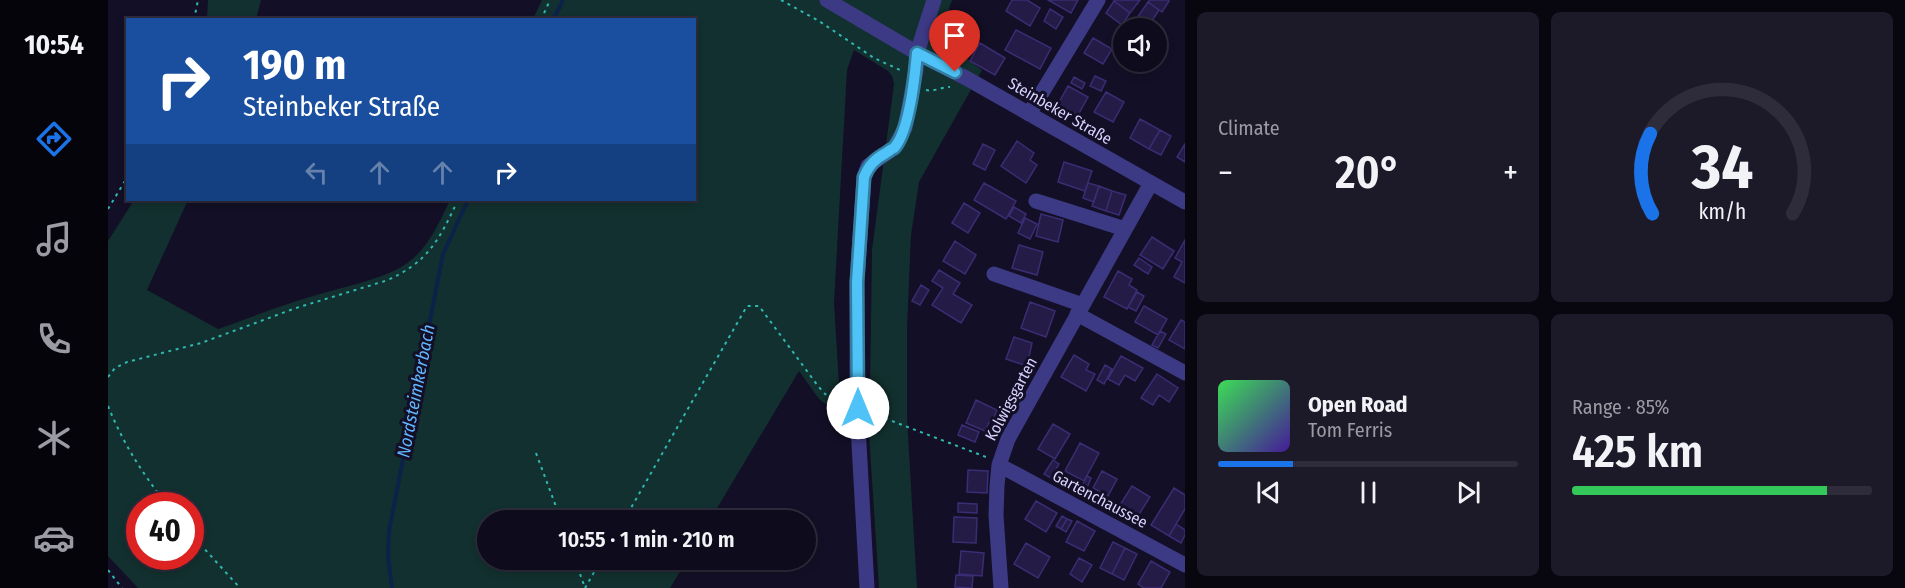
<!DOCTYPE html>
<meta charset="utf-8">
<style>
:root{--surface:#0e0b1c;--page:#1c1929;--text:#f1f3f6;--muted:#9b9ba3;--line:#2e2b3b;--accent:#1a73e8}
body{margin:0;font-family:"Fira Sans Condensed",sans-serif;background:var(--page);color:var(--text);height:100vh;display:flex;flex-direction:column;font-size:22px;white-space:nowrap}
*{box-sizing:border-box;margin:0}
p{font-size:20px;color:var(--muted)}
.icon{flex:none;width:33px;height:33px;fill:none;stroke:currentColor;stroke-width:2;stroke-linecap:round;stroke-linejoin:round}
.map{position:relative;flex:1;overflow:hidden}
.details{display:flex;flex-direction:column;gap:12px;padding:12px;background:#08060f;width:720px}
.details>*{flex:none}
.banner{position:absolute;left:18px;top:18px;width:570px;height:183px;border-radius:0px;box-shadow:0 3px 9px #0003,0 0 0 2px var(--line);background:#1a4fa0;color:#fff;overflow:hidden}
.controls{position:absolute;left:1005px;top:18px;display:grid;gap:12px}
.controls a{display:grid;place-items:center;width:54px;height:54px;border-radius:50%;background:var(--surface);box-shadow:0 3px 9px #0003,0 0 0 2px var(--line);font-size:30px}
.speed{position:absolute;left:18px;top:492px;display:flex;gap:12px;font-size:30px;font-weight:700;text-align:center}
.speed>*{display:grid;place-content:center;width:78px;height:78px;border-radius:50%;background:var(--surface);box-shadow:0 3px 9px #0003,0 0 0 2px var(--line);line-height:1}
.speed .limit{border:9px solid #d22;background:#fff;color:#111}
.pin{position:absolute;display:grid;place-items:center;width:51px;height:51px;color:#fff;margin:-62px -26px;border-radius:50% 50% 50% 0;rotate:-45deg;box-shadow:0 0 6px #0007}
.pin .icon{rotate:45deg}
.me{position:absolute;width:66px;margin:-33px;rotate:0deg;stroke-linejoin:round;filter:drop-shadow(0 0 4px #0008)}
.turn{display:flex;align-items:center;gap:21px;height:126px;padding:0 18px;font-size:27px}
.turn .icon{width:78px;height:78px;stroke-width:2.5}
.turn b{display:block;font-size:42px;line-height:51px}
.lanes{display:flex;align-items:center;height:57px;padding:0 18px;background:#0003;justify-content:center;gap:30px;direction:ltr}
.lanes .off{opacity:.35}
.big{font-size:45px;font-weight:600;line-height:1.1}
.details .tile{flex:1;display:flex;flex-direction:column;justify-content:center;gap:9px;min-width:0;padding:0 21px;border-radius:9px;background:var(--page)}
.details .dial{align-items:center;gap:0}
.dial svg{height:156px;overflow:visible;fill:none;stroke:var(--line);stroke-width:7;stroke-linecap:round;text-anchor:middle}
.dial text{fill:var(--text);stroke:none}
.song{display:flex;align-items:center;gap:18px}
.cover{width:72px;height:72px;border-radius:9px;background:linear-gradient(135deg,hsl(130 70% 55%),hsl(260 70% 35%))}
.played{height:6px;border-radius:3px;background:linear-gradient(90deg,var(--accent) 25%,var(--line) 25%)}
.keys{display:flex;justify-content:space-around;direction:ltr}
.heat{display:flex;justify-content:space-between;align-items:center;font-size:33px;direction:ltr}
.charge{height:9px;border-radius:4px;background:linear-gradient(90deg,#34c759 85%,var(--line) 0)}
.details .tiles{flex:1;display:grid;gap:12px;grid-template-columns:repeat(2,1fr)}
.trip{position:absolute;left:369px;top:510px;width:339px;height:60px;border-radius:30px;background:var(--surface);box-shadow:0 3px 9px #0003,0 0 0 2px var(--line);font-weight:600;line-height:60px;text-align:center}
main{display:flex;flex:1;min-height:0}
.tabs{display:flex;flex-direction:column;width:108px;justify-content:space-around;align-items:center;background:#06040b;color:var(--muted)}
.tabs .icon{width:42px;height:42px}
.tabs .selected{color:var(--accent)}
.tabs b{font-size:27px;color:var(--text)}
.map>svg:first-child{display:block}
</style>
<main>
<nav class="tabs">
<b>10:54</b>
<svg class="icon selected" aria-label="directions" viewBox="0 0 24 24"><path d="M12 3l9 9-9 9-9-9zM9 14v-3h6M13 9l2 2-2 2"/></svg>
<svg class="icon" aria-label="music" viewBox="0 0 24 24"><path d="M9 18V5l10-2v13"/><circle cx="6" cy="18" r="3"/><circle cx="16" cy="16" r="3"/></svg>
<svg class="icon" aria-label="phone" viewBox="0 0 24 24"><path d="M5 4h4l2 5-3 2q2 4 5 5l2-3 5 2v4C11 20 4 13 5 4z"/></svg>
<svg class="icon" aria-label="climate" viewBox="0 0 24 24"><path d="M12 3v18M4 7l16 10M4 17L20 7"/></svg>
<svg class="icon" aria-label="car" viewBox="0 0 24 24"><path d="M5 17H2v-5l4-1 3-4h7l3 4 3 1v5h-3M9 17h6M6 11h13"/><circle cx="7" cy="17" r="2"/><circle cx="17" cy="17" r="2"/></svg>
</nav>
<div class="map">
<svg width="1077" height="588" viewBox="0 0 1077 588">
<rect width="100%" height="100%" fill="#130f26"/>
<!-- green -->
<path fill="#12302f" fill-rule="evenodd" d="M100 0H153L148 19H99Z
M434 0H844C830 35 846 50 874 70L811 182 803 235 799 328V419L809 588H771L760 417 762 394 764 250 786 84 784 76 780 71 746 50 739 70 726 303 733 416 711 399 691 371 602 520H380V560H579L562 588H30L0 556V241L26 200H80L39 290 110 329C141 318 171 306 202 297 230 288 274 280 298 264 320 249 331 223 342 200H586V20L425 19ZM32 506H82V556H32Z"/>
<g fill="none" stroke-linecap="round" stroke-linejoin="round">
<!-- stream -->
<path stroke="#0c2248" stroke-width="4" d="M445 20 455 0
M284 588 280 557 281 531 335 254 360 200"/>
</g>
<!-- building -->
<path fill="#241b47" stroke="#3b2d73" stroke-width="1.5" d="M904 0H919L932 8 922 26 898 11Z
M940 0H970L963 13Z
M1007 0H1032L1022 13 1006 1Z
M1042 0H1060L1061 1 1054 12 1040 2Z
M1006 1 1022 13 1014 25 998 13Z
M1040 2 1051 10 1040 27 1043 28H1022Z
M942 9 955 17 948 29 936 21Z
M908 30 943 48 932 69 897 50Z
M985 38 1004 49 995 64 976 53Z
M872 43 897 58 887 75 862 61Z
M987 76 998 81 993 91 982 86Z
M966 77 977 83 974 89 963 83Z
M960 86 980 97 970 115 950 104Z
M998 92 1016 102 1005 122 986 112Z
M1032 119 1052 130 1041 149 1022 138Z
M1052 130 1063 136 1053 155 1041 149Z
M909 141 926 153 922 160 929 165 918 183 893 166Z
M875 144 887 150 877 170 865 164Z
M1077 144V162L1069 157Z
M956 162 984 171 977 191 950 182Z
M876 183 908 201 898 219 866 200Z
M980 183 991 186 986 202 975 198Z
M991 186 1004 191 998 211 984 206Z
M1004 191 1018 195 1011 215 998 211Z
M856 203 872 213 860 233 844 223Z
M906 207 918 214 913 223 901 216Z
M933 214 955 220 950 242 928 236Z
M917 218 929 224 922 239 910 233Z
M1044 237 1066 251 1055 269 1032 255Z
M1077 240V283L1066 277 1074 262 1067 258Z
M847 241 868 255 857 274 835 261Z
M911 245 935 252 929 275 904 268Z
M1031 258 1044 267 1040 274 1026 265Z
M831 270 852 283 845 294 864 305 853 323 824 305 835 288 824 281Z
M1010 271 1024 279 1021 285 1029 290 1019 309 996 297Z
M813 285 821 290 812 305 804 301Z
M1029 292 1036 296 1028 311 1020 307Z
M922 302 947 311 938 337 913 328Z
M1036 306 1059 319 1050 335 1027 322Z
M1073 320 1077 322V349L1061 340Z
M1052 331 1058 334 1050 348 1044 345Z
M906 337 924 343 919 366 898 359Z
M966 355 981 364 978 370 987 374 978 391 953 377Z
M1013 356 1035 368 1027 381 1017 375 1011 385 1000 379Z
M997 365 1004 369 996 384 989 380Z
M1049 374 1070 388 1061 402 1051 395 1045 405 1033 398Z
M868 400 889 410 885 419 883 418 877 431 858 423Z
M945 424 962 434 947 459 930 449Z
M854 425 871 432 867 442 850 435Z
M972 443 991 453 976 481 957 471Z
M945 460 951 464 943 478 936 474Z
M860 470 880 471 879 493 859 492Z
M994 471 1009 479 1000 496 985 488Z
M979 476 983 478 979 488 974 486Z
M1024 486 1042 497 1028 519 1010 508Z
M1066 488 1077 495V509L1061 536 1043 525Z
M928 501 949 513 938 532 917 519Z
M850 503 869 504V513L850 512Z
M954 516 959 519 953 529 948 526Z
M846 517 869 518 868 543 845 542Z
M959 519 964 521 958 532 953 529Z
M969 521 987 531 976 551 958 542Z
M1068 524 1077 530V535L1073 543 1061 536Z
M1005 542 1017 548 1004 574 992 568Z
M918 543 942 557 930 578 906 564Z
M1017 548 1029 554 1016 580 1004 574Z
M853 551 876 553 874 576 851 574Z
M971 558 984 565 974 582 962 574Z
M1043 561 1062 572 1053 588H1036L1030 584Z
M848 575 865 576 864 588 847 587Z"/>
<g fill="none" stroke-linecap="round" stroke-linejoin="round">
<!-- path -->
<path stroke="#2fb8b0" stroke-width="2" stroke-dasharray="3 4.5" stroke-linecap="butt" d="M673 0 711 21 766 58 792 70
M86 20 90 0
M433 20 442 0
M835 21C832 36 836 45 847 56
M818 90C826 92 834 87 842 87
M0 209 20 176
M0 377 7 368 19 362 93 343 188 308 277 281C320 263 331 240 350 200
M0 406C16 445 34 473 60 506
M763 413 878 457
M428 453 453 520
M516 520 639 306H651L710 386 717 394 735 402
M82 533 132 588
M467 560 477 588
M0 570 14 588
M477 588 493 560"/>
<!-- minor -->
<path stroke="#3d3a85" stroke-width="15" d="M719 0 809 53 858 78 1077 202
M921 114 990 0
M928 201 1017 229
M886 274 975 305
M969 314 1077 373
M891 465 1077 565
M759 588 749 408V282L756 177 760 166 786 148 797 128 808 71 809 53 826 0
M893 588 888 515 889 486 891 465 900 439 1043 183"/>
</g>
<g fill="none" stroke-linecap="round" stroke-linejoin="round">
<defs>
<path id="route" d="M750 408 749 282 756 177C761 165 767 159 778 153 778 153 785 148 786 148 801 132 807 75 809 53L847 72"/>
</defs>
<!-- route casing -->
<use href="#route" stroke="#337fa1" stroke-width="15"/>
<!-- route -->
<use href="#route" stroke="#4fc3f7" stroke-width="10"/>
</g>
<g text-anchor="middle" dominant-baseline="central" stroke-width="6" stroke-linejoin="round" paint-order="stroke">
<!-- street labels -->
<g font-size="16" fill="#d9d4ff" stroke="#130f26">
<text transform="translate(952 111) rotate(30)">Steinbeker Straße</text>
<text transform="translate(903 399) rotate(-62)">Kolwigsgarten</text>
<text transform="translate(992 499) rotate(28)">Gartenchaussee</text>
</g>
<!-- water labels -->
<g font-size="18" font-style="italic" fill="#62b6ff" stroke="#130f26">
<text transform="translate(308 391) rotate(-79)">Nordsteimkerbach</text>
</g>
</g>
</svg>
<div class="controls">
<a><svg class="icon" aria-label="sound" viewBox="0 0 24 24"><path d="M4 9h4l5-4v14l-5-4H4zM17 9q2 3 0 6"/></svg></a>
</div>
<div class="speed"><div class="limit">40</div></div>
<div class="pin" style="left:847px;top:72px;background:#d93025"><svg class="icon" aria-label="arrive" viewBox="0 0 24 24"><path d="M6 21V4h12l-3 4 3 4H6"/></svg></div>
<svg class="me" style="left:750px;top:408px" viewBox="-20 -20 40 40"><circle r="19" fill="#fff"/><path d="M0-13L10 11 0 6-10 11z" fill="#4fc3f7"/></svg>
<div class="trip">10:55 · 1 min · 210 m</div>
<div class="banner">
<div class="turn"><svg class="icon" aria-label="right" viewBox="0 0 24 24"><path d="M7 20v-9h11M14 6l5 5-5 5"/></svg><div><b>190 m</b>Steinbeker Straße</div></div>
<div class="lanes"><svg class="icon off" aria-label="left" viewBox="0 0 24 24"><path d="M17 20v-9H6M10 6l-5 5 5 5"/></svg><svg class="icon off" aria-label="ahead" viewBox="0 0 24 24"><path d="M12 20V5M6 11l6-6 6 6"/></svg><svg class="icon off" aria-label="ahead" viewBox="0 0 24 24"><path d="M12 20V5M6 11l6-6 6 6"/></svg><svg class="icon" aria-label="right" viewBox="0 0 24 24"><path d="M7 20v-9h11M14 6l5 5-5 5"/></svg></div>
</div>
</div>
<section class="details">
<div class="tiles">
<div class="tile"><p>Climate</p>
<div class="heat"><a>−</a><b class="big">20°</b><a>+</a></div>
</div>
<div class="tile dial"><svg viewBox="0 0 100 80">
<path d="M14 69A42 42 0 1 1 86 69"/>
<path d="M14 69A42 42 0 0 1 13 28" stroke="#1a73e8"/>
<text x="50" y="56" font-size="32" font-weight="700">34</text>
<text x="50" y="72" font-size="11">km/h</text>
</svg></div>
<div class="tile">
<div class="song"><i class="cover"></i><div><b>Open Road</b><p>Tom Ferris</p></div></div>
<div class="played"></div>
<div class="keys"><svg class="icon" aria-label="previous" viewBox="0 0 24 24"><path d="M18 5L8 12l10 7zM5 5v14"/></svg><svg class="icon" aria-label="pause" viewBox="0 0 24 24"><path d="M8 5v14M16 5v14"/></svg><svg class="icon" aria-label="next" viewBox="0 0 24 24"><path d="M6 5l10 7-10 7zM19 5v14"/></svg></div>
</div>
<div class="tile"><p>Range · 85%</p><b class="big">425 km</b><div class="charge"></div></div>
</div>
</section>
</main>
